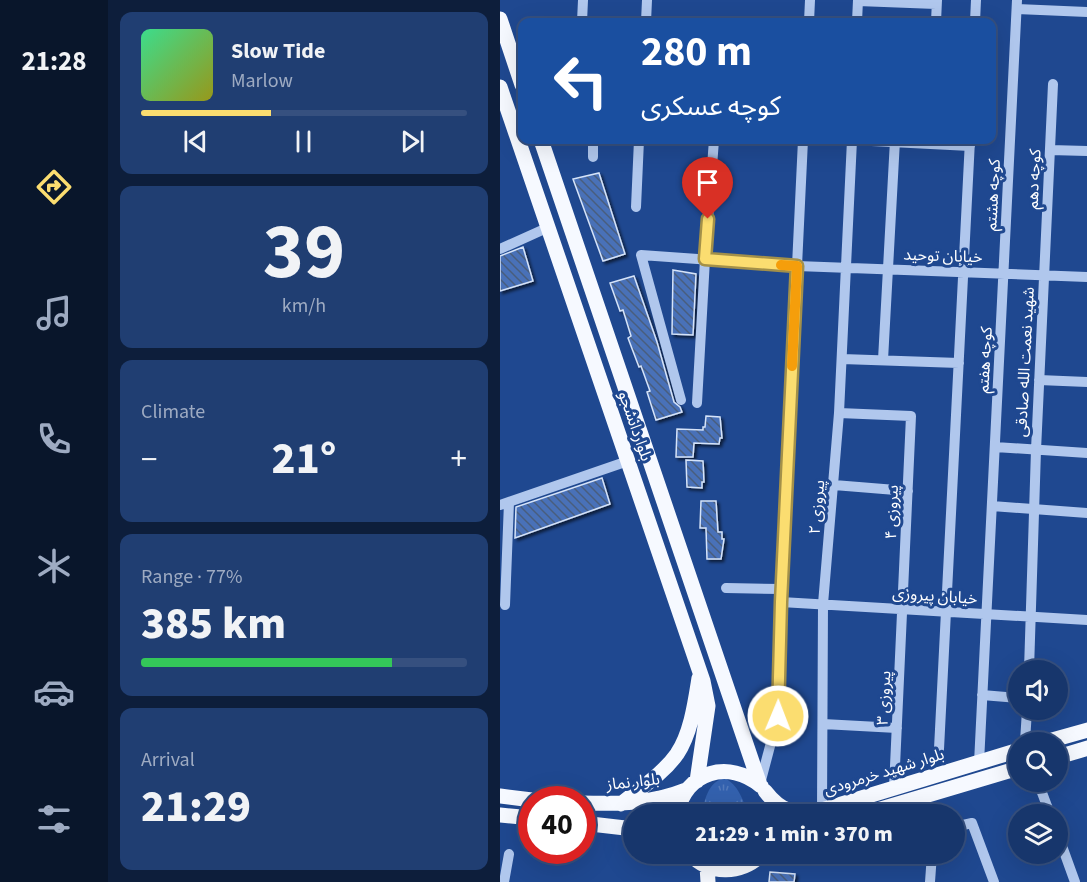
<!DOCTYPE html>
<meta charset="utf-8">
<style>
:root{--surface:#17366c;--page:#203e72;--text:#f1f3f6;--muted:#9eabc2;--line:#36507f;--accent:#fbdd70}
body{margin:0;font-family:"Source Sans 3","Noto Sans Arabic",sans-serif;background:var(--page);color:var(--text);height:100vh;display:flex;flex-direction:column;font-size:22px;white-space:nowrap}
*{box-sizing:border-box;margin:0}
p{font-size:20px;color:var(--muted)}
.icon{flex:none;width:33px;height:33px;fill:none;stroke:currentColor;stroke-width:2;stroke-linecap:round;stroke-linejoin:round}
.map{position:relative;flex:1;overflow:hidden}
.details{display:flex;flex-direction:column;gap:12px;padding:12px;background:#0d1e3b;width:392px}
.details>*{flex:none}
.banner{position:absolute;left:18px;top:18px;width:478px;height:126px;border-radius:12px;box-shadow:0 6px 24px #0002,0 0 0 2px var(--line);background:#1a4fa0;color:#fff;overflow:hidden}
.buttons{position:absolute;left:508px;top:660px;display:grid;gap:12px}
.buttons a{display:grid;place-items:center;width:60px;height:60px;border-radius:50%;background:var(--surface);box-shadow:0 6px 24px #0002,0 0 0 2px var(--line);font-size:30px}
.speed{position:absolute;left:18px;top:786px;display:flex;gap:12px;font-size:30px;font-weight:700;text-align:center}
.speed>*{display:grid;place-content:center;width:78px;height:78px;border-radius:50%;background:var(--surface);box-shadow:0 6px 24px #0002,0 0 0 2px var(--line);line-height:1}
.speed .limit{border:9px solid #d22;background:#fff;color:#111}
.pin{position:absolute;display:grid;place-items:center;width:51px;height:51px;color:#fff;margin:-62px -26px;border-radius:50% 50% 50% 0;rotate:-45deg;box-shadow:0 0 6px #0007}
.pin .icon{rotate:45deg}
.me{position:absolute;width:66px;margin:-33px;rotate:1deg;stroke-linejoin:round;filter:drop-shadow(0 0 4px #0008)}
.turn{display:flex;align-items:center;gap:21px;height:126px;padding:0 24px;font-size:27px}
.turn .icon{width:78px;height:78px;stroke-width:2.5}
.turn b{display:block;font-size:42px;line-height:51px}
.big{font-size:45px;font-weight:800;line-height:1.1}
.details .tile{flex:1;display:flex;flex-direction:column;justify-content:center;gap:9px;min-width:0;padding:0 21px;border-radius:12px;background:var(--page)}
.details .dial{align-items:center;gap:0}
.dial b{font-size:78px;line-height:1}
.song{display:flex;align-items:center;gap:18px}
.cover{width:72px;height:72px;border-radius:9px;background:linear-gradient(135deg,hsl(150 70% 55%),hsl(60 70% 35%))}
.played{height:6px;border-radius:3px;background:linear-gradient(90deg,var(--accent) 40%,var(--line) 40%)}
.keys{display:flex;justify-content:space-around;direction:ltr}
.heat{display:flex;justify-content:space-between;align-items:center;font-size:33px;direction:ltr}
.charge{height:9px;border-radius:4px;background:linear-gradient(90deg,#34c759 77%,var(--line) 0)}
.trip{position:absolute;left:123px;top:804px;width:342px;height:60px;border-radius:30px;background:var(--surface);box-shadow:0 6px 24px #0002,0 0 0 2px var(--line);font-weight:800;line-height:60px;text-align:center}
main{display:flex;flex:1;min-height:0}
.tabs{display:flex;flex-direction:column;width:108px;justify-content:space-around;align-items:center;background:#09162b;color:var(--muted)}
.tabs .icon{width:42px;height:42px}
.tabs .current{color:var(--accent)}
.tabs b{font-size:27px;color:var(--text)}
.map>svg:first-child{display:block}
</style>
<main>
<nav class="tabs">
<b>21:28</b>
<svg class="icon current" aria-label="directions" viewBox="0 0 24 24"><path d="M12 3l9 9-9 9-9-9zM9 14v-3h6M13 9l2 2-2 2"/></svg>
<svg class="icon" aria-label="music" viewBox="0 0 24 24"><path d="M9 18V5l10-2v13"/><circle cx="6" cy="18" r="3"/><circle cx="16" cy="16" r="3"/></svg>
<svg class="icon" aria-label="phone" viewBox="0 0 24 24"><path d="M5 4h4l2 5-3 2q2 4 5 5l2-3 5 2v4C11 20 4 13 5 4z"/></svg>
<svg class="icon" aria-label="climate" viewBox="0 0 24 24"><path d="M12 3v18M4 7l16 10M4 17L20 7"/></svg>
<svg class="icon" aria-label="car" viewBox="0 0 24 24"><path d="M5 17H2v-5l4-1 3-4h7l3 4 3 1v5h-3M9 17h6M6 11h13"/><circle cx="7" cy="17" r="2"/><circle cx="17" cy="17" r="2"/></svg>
<svg class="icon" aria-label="filters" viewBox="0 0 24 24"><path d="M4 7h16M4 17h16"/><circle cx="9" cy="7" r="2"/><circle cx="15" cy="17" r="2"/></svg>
</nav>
<section class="details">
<div class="tile">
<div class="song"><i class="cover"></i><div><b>Slow Tide</b><p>Marlow</p></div></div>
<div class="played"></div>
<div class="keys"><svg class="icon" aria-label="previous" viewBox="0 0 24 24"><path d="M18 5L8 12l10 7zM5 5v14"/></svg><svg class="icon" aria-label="pause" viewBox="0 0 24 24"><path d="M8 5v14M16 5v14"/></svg><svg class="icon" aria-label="next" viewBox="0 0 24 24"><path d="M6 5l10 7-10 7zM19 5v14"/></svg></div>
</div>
<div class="tile dial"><b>39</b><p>km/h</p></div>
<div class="tile"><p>Climate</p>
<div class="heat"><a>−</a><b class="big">21°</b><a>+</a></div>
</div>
<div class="tile"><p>Range · 77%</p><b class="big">385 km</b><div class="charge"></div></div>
<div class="tile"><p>Arrival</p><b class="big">21:29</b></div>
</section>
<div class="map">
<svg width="588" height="882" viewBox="0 0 588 882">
<defs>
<pattern id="grass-tufts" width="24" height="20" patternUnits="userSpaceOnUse" patternTransform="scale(1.5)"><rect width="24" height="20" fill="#3361ae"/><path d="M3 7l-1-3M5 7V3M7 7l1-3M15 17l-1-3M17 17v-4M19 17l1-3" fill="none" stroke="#5279ba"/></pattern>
<pattern id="building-back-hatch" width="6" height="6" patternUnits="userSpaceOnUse" patternTransform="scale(1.5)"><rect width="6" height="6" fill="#4871b8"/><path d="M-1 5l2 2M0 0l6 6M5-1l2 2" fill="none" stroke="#4a5d7d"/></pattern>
<filter id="shadow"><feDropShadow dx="2.5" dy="2.5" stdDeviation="1.5" flood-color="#0009"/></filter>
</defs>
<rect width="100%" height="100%" fill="#1f4890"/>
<!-- grass -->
<path fill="url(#grass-tufts)" d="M224 778C238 784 244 801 247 814H202C204 801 208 782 224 778Z"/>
<!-- building -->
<path fill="url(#building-back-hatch)" stroke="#d5e3f9" stroke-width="1.5" filter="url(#shadow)" d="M99 173 125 254 103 261 73 179Z
M23 247 33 281 0 291V256Z
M173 270 196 274 193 335 172 334Z
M134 276 157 342 174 402 180 407 182 412 156 420 147 392 150 391 141 366 139 367 128 338 131 336 123 310 120 311 110 283Z
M206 416 220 417 222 438H220L219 444 194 443 193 457H176L177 429 203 430V427H205Z
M186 460 203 461 204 482H202V488L187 487Z
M102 478 110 504 15 538 16 507Z
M201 501H216L218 532H222V539H224L221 559H207L206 528H200Z
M270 872 295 874 294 882H269Z"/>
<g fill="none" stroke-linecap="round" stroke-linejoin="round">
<!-- minor -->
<path stroke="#b0c7ed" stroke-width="10" d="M358 1 436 4
M517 9 588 12
M82 22 83 0
M146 22 147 0
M309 22 310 0
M357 22 358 0
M436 22 437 0
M475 22 476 0
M352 140 470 146
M550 150 588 151
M93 157V140
M136 207 139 140
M0 249 49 227
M342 359 459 363
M383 360 395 140
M539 380 588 382
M181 400 141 255 297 266 588 277
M197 403 205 259 214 140
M339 413 411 416 394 788
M495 447 588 453
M334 485 408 491
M0 505 128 461
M492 506 588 513
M226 588 282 589
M281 602 588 620
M5 605 9 502
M529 670 536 450 553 84
M482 695 519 698
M323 724 397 728
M525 742 527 710
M439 749 470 140
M479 763 517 0
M538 782 550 814
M260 784 278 716 281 602 303 140
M322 810 323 604 339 413 352 140
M454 827 472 823 494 882
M558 835 575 882
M4 882 9 854
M430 882 432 854"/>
<!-- major -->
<path stroke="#f6f9ff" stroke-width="15" d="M0 19 22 85
M0 87 203 681 208 706 197 781
M41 140 260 785
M545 742 588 730
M558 757 588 748
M265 791C282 813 295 815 322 810L519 750
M0 796 32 800
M82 803C120 804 151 804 186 790
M121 804C139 789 163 774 177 754 191 733 195 703 199 678
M177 814C185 771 229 759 261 786
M364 814 519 768
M0 815 32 818
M82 823 134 829
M190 854C210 876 242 874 262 854
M207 866 208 882"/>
</g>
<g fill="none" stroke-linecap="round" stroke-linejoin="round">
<defs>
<path id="route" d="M208 219 205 259 297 266 281 602 278 716"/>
</defs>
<!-- route casing -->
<use href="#route" stroke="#a39049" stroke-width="15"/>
<!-- route -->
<use href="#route" stroke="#fbdd70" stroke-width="10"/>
<!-- slow -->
<path stroke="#f59e0b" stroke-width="10" d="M281 265 297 266 292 366"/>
</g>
<g text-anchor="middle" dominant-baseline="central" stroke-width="6" stroke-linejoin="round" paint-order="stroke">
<!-- street labels -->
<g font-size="16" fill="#fff" stroke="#1f4890">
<text transform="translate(534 179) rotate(-87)">کوچه دهم</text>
<text transform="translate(493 195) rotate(-87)">کوچه هشتم</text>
<text transform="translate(443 256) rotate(2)">خیابان توحید</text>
<text transform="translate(485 360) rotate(-87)">کوچه هفتم</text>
<text transform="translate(525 362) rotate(-87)">شهید نعمت الله صادقی</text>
<text transform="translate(135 426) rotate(71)">بلواردانشجو</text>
<text transform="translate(317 507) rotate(-85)">پیروزی ۲</text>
<text transform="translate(392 512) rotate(-88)">پیروزی ۴</text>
<text transform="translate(435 596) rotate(4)">خیابان پیروزی</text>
<text transform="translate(384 698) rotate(-87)">پیروزی ۳</text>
<text transform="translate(384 772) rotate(-17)">بلوار شهید خرمرودی</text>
<text transform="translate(133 782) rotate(-6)">بلوار نماز</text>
</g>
</g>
</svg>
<div class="buttons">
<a><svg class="icon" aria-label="sound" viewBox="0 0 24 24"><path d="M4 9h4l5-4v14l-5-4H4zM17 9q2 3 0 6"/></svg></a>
<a><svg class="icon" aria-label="search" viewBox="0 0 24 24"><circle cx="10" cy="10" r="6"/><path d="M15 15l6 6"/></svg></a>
<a><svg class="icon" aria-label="layers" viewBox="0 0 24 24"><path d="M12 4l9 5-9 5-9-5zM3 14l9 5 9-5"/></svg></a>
</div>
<div class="speed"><div class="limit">40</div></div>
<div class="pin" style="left:208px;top:219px;background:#d93025"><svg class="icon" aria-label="arrive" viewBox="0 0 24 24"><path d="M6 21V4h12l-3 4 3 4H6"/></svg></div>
<svg class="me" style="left:278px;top:716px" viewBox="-20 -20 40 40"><circle r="17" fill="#fbdd70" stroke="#fff" stroke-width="3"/><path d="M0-11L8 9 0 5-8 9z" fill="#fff"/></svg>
<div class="trip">21:29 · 1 min · 370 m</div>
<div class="banner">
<div class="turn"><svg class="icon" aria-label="left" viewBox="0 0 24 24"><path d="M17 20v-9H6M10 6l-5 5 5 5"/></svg><div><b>280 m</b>کوچه عسکری</div></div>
</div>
</div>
</main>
